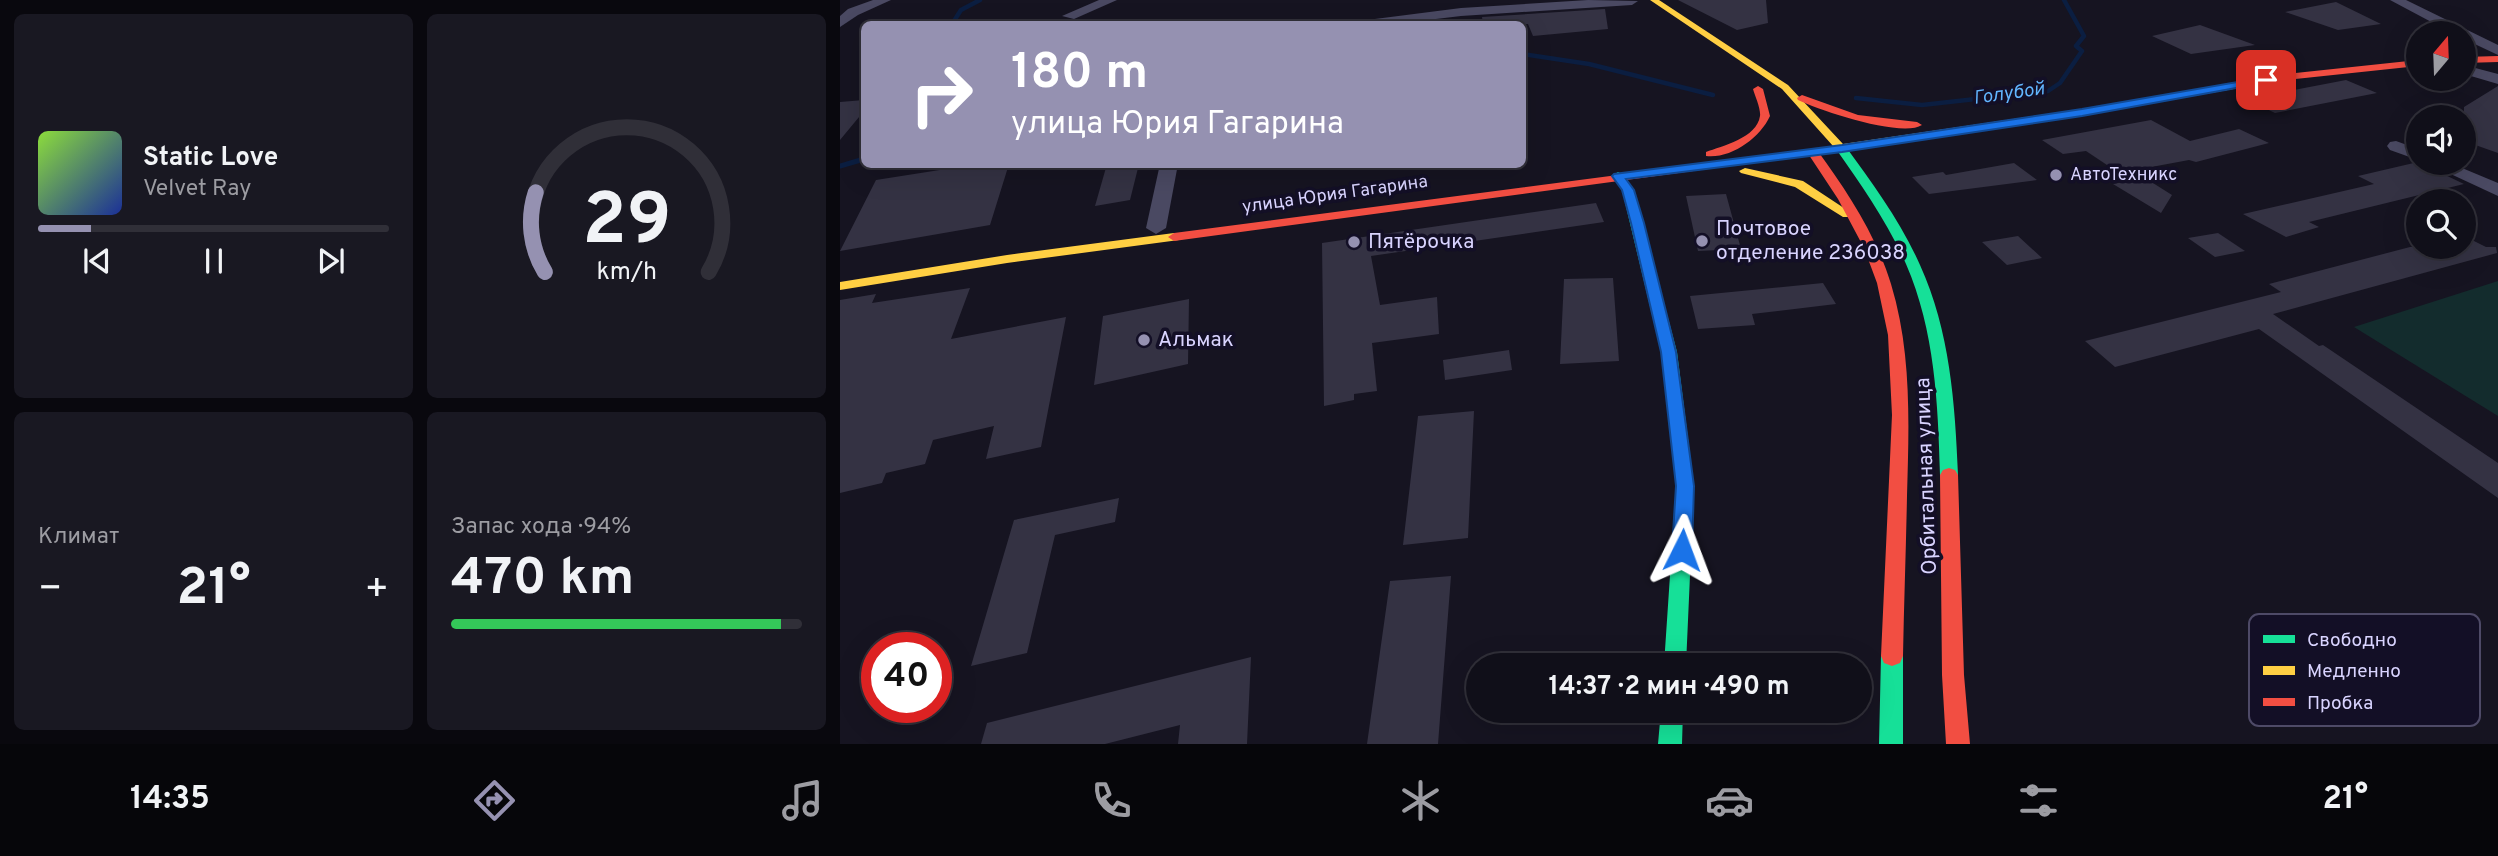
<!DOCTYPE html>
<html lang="ru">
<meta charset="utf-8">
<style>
:root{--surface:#100f19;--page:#191822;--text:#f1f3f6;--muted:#9c9ca2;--line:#302f38;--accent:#9591b1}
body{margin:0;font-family:Overpass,sans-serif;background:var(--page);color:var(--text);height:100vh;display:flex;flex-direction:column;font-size:26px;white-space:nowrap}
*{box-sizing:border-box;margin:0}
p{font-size:23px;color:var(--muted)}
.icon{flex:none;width:38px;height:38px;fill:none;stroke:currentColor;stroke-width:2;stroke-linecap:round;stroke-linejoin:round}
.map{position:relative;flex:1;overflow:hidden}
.details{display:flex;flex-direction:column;gap:14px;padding:14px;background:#09080e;width:840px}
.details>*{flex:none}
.top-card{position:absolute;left:21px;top:21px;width:665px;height:147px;border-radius:10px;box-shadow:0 7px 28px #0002,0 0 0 2px var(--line);background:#9591b1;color:#fff;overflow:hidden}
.needle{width:46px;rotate:19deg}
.controls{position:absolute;left:1566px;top:21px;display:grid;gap:14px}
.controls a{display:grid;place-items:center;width:70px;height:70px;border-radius:50%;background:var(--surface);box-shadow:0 7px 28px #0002,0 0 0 2px var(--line);font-size:35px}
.speed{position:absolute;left:21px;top:632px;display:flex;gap:14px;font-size:35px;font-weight:700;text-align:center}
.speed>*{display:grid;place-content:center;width:91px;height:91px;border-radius:50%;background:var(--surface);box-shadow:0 7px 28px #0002,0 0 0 2px var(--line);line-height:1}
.speed .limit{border:10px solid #d22;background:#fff;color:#111}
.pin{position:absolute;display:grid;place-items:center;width:60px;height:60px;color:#fff;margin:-30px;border-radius:14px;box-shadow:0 4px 10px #0006}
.me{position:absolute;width:77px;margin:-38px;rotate:3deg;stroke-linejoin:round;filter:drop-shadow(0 0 5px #0008)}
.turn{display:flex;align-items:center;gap:24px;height:147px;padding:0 35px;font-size:32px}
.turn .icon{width:91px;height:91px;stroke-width:2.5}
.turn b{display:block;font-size:49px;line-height:60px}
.big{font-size:52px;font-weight:700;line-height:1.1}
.details .card{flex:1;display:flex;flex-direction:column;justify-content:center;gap:10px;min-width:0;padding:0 24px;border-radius:10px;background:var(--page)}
.details .dial{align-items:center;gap:0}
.dial svg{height:182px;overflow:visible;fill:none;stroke:var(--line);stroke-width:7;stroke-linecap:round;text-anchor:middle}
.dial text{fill:var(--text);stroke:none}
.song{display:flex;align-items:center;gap:21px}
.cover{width:84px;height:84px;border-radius:10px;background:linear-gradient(135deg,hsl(90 70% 55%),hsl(230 70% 35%))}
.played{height:7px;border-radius:4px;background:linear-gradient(90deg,var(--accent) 15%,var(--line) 15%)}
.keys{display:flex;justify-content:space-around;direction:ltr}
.heat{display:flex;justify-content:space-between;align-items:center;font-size:38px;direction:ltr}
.charge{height:10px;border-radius:5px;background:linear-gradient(90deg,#34c759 94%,var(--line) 0)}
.details .tiles{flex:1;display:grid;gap:14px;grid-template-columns:repeat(2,1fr)}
.trip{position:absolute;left:626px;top:653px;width:406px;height:70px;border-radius:35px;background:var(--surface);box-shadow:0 7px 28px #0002,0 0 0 2px var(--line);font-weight:700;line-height:70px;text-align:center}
.tabs{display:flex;height:112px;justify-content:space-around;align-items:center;background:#06060a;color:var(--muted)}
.tabs .icon{width:49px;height:49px}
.tabs .active{color:var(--accent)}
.tabs b{font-size:32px;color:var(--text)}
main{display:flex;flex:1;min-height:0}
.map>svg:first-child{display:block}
</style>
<main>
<section class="details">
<div class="tiles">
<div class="card">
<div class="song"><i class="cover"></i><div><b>Static Love</b><p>Velvet Ray</p></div></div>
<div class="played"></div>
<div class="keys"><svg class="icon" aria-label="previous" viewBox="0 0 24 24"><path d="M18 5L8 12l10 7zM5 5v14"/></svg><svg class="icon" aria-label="pause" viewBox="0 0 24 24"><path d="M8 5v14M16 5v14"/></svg><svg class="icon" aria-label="next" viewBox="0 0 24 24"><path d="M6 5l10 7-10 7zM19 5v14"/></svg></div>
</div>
<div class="card dial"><svg viewBox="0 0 100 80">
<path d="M14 69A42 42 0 1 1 86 69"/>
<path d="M14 69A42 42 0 0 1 10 34" stroke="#9591b1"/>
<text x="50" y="56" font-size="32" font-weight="700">29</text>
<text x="50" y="72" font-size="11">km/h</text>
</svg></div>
<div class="card"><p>Климат</p>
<div class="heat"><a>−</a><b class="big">21°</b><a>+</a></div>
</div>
<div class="card"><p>Запас хода · 94%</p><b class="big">470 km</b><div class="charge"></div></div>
</div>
</section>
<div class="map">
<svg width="1658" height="744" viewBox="0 0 1658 744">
<rect width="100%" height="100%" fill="#161421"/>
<!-- green -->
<path fill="#132c2d" d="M1658 281V416L1514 327Z"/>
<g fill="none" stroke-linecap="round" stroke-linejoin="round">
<!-- stream-far1 -->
<path stroke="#0b1e41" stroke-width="4.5" d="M112 24 121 10 140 0
M682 54 749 64 873 95
M1016 98 1082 105 1208 91 1220 83 1242 51 1236 46 1244 36 1224 0"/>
<!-- stream -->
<path stroke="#0b1e41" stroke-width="5" d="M0 166 24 159"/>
</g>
<!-- building -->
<path fill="#343243" d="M838 0H926L928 23 897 30Z
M1496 2 1541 24 1498 30 1445 12Z
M765 9 768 29 693 36 688 24H643L642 17Z
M1360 25 1415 45 1351 54 1312 36Z
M1506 80 1537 93 1435 113 1406 99Z
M1658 86V153L1624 141V107Z
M24 100V111L0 140V102Z
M1311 120 1350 141 1399 129 1429 143 1356 162 1349 160 1279 173 1246 151 1223 154 1202 140Z
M1578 162 1624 184 1469 222 1479 227 1446 237 1403 214 1534 184 1518 176Z
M1174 163 1197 180 1089 194 1072 177 1103 172 1106 175Z
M107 164H169L150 225 0 251 36 180 106 169Z
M267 164H299L290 200 255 206Z
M1305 178 1332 195 1321 213 1273 184Z
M886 194 901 249 858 251 846 196Z
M756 203 764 222 531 256 540 305 597 297 599 334 532 343 537 391 514 394V400L484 406 482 243Z
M1378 233 1405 251 1375 257 1348 238Z
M1178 236 1202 258 1167 265 1142 242Z
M1624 236 1646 247H1656L1657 253 1433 314 1479 346 1483 345 1658 463V498L1419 329 1275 367 1245 341 1441 292 1429 284 1570 247H1624Z
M773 278 779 361 720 364 724 279Z
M983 283 996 304 912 314 915 325 858 329 850 296Z
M130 288 111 339 226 317 201 447 146 459 154 426 93 440 85 464 46 473 42 483 0 493V300L36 294 32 303Z
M349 299 348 364 254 385 263 316Z
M669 350 672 370 605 380 603 360Z
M634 411 628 538 563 545 578 416Z
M279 498 275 522 215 535 187 653 131 666 174 520Z
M611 576 598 744H527L550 581Z
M411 657 407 744H338L340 725 265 744H141L147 723Z"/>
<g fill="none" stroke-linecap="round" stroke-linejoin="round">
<!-- street -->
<path fill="#4a4962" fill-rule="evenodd" d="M33 0H51L18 15 0 27V16L8 9Z
M259 0H277L234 19 222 16Z
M748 0 798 1 792 5 621 16 554 24H520L527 20 621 8Z
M1550 0H1566L1658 45V55L1624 39V33H1612Z
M1624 65 1658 74V84L1624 74Z
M1556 141 1578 149V160L1550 150 1547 146 1550 142Z
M1587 163H1610L1658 183V196Z
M320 164H338L326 228 316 234 306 228Z"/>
<!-- fast -->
<path fill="#16e098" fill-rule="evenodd" d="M998 147H1006C1033 184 1061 222 1080 265 1110 331 1115 403 1118 475L1115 480H1103L1100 475C1098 403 1095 331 1066 264 1048 223 1022 186 996 149Z
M778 172 782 174 794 190 837 352 854 486 846 665H824L836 486 821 352 782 190 772 176Z
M1052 646 1060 649 1063 656V744H1039L1041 656 1044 649Z
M821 710H843L842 744H818Z"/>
<!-- slow -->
<path fill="#ffcf43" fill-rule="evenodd" d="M810 0H819L948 85 1003 144 1242 109 1446 74 1451 77 1446 80 1242 115 931 161 925 158 927 156 993 146 942 89Z
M905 168 963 181 1013 214 1011 217H1003L955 187 901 173 899 171Z
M334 233 340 237 339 240 167 263 0 290V282L167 255Z"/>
<!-- jam -->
<path fill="#f24e42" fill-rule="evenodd" d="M1658 56V62L1624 63V57Z
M1578 60V66L1446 80 1441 77 1446 74Z
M918 86 923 89 930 116C920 138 891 159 866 156V152C882 146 917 138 920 116 921 109 915 96 913 89Z
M962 95 1018 115 1077 122 1082 125C1062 138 981 111 958 100L957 98Z
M973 149 977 150C1007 191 1036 235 1051 284 1072 353 1069 425 1067 496 1066 549 1064 603 1063 656L1060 663 1052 666 1044 663 1041 656 1052 415 1048 335 1037 283 1024 248 998 199 967 152Z
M931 155 937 158 935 160 334 241 328 237 334 233Z
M1109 468 1115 470 1118 475 1124 675 1130 744H1106L1102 675 1100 475 1103 470Z"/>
</g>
<!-- route -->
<path fill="#1a73e8" stroke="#114b97" stroke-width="2" d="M1426 77 1429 82 1242 116 1002 152 786 179 794 190 804 223 836 352 854 486 852 550 849 556H835L832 550 836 486 821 352 791 223 782 190 772 176 774 174 1002 145 1242 109Z"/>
<!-- markers -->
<g fill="#9591b1" stroke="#130f26" stroke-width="2.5">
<circle cx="1216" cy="175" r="7"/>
<circle cx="862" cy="241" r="7"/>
<circle cx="514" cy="242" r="7"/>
<circle cx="304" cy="340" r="7"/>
</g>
<g text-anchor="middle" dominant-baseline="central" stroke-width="7" stroke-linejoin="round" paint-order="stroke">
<!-- far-poi labels -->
<g font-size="18" fill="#d9d4ff" stroke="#130f26" text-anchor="start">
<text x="1230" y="175">АвтоТехникс</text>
</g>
<!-- far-street labels -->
<g font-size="18" fill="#d9d4ff" stroke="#130f26">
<text transform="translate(495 195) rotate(-8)">улица Юрия Гагарина</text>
</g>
<!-- far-water labels -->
<g font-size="19" font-style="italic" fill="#62b6ff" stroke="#130f26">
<text transform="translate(1169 94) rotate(-8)">Голубой</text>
</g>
<!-- poi labels -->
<g font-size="21" fill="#d9d4ff" stroke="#130f26" text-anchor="start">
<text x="876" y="229">Почтовое<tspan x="876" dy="24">отделение 236038</tspan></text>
<text x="528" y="242">Пятёрочка</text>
<text x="318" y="340">Альмак</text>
</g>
<!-- street labels -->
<g font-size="21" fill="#d9d4ff" stroke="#130f26">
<text transform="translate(1087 476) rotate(-92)">Орбитальная улица</text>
</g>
</g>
<!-- legend -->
<rect x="1409" y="614" width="231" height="112" rx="10" fill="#130f26" stroke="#4e4a67" stroke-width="2"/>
<rect x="1423" y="635" width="32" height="8" fill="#16e098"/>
<rect x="1423" y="666" width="32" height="9" fill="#ffcf43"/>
<rect x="1423" y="698" width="32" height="8" fill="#f24e42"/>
<g font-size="19" fill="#d9d4ff">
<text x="1467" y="646">Свободно</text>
<text x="1467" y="677">Медленно</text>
<text x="1467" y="709">Пробка</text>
</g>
</svg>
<div class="controls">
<a><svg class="needle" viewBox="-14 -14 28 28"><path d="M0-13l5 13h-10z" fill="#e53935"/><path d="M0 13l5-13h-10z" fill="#9c9ca2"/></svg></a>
<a><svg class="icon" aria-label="sound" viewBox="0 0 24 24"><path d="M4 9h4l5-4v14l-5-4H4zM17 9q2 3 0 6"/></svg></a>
<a><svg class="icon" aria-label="search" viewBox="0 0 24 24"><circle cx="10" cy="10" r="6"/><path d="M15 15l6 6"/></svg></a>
</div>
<div class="speed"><div class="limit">40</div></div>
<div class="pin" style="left:1426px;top:80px;background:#d93025"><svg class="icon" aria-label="arrive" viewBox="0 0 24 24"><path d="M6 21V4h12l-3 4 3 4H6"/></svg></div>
<svg class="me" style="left:842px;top:550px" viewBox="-20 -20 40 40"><path d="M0-17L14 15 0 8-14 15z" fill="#1a73e8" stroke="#fff" stroke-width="4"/></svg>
<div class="trip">14:37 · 2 мин · 490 m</div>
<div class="top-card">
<div class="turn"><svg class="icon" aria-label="right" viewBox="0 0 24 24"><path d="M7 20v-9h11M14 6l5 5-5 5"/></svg><div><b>180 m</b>улица Юрия Гагарина</div></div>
</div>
</div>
</main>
<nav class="tabs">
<b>14:35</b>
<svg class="icon active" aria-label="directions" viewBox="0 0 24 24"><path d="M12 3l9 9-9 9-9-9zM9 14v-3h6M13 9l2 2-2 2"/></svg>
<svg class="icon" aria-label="music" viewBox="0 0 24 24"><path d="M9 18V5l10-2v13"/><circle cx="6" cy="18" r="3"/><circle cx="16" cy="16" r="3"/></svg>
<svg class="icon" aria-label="phone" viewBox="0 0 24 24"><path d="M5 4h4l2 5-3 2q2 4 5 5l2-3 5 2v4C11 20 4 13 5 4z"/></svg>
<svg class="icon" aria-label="climate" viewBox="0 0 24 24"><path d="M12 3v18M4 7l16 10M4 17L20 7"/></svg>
<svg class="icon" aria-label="car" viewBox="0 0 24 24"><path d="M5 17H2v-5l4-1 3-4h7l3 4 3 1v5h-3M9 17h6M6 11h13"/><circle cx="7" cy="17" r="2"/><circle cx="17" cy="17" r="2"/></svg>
<svg class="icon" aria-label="filters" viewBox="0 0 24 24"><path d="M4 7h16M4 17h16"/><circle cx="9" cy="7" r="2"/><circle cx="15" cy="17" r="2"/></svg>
<b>21°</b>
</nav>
